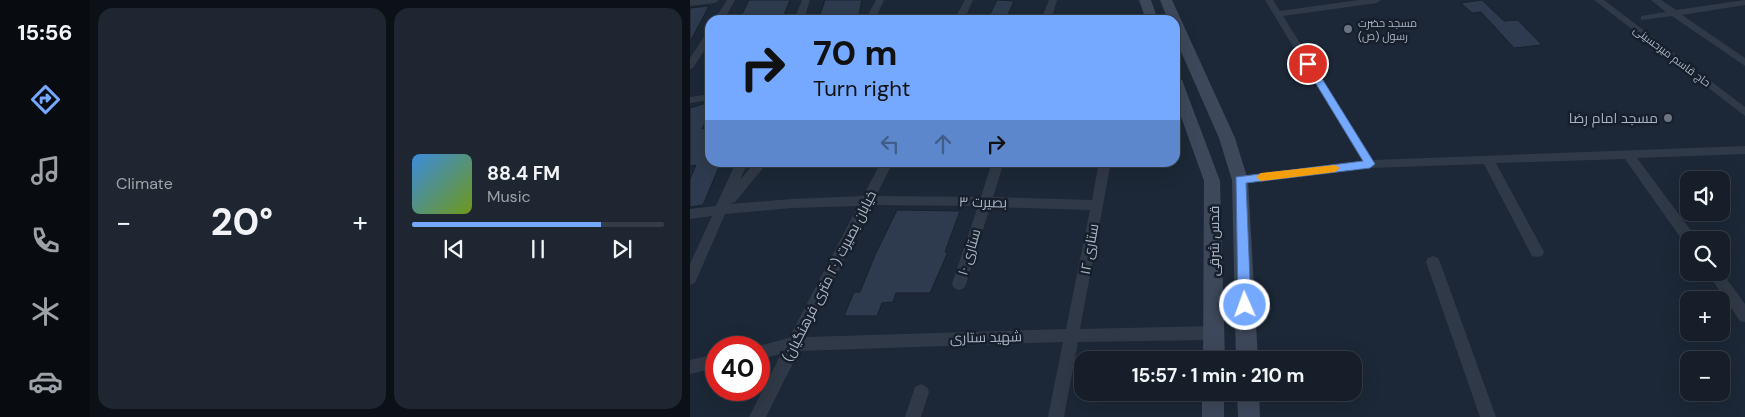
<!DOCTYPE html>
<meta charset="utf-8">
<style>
:root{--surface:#151e29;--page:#1e2731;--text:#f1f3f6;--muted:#9da2a8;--line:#343c46;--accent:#74a9ff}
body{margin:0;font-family:"DM Sans",Cairo,sans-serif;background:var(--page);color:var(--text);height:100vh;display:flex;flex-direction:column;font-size:19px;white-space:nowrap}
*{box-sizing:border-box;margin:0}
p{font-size:16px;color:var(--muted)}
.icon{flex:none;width:28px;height:28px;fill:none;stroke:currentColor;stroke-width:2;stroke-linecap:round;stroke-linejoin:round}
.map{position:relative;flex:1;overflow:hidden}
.drawer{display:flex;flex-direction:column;gap:8px;padding:8px;background:#0c1017;width:600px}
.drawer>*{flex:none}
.hud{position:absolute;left:15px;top:15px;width:475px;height:152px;border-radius:15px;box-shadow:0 5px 20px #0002,0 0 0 1px var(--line);background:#74a9ff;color:#111;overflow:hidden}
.fabs{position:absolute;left:990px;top:171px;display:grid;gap:10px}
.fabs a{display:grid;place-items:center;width:50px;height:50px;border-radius:10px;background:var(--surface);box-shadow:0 5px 20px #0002,0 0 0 1px var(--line);font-size:25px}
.speed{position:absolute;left:15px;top:336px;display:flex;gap:10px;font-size:25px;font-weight:700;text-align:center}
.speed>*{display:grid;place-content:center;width:65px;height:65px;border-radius:50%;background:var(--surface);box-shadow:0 5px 20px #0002,0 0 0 1px var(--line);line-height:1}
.speed .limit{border:8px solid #d22;background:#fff;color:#111}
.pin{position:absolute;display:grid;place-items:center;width:42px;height:42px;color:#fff;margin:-21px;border:2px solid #fff;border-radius:50%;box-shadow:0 1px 5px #0007}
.me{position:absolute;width:55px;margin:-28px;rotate:358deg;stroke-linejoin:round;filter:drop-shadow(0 0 4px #0008)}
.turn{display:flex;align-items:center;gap:18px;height:105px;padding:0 25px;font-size:22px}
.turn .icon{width:65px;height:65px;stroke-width:2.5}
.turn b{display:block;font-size:35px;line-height:42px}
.lanes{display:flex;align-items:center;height:48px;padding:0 25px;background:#0003;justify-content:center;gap:25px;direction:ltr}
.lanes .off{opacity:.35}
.big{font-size:38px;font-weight:700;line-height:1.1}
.drawer .widget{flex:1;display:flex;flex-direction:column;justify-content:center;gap:8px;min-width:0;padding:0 18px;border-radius:15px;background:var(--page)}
.song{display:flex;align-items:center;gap:15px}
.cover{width:60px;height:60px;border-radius:8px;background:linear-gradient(135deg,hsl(210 70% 55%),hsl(80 70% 35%))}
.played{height:5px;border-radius:2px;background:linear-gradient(90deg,var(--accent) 75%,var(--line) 75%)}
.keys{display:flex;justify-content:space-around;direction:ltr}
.heat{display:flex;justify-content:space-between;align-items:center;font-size:28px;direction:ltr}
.drawer .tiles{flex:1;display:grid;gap:8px;grid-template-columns:repeat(2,1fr)}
.trip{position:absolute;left:384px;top:351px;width:288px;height:50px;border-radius:15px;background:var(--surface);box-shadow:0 5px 20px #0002,0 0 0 1px var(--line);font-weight:700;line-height:50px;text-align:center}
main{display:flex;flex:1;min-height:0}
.tabs{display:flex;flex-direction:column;width:90px;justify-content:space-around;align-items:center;background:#080c10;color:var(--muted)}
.tabs .icon{width:35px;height:35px}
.tabs .on{color:var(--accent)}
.tabs b{font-size:22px;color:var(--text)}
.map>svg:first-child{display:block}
</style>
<main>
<nav class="tabs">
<b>15:56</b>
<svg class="icon on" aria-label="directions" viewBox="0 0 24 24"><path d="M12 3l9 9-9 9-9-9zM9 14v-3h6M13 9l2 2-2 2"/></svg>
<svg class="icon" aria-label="music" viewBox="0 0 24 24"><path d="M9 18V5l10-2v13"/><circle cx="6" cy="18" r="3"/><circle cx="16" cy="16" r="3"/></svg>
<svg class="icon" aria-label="phone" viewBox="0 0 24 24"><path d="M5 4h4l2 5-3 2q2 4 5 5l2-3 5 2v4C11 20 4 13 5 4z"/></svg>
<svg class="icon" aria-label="climate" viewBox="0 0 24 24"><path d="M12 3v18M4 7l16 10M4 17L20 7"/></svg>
<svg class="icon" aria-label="car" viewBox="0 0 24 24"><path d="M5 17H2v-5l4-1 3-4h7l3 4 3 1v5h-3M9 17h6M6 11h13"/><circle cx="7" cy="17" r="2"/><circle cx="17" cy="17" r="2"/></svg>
</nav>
<section class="drawer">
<div class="tiles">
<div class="widget"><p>Climate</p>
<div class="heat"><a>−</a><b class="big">20°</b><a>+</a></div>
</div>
<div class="widget">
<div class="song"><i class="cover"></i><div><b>88.4 FM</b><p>Music</p></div></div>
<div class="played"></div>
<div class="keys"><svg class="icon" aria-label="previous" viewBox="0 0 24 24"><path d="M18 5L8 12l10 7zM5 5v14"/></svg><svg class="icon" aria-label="pause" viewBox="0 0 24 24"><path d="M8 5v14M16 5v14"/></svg><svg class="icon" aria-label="next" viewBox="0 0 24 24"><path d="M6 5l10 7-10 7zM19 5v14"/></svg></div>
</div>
</div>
</section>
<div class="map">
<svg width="1055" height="417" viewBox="0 0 1055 417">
<rect width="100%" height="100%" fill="#1c2837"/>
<!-- building -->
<path fill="#2e3b4e" stroke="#18212d" d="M59 0H100L92 20H49Z
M135 0H172L168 19 128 20Z
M307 0 324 1 316 19 298 18Z
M792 0 814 21 828 20 852 45 824 48 791 12 782 13 771 3Z
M19 6 0 42V8Z
M20 102V111L12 129 20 127V162H31L13 205 0 207V179L6 165 0 166V108Z
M207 210 270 211 255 252H258L240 293H206L203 302 192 303 187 316H154L164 292H170L185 255Z"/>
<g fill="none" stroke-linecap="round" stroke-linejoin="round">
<!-- street -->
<path fill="#303947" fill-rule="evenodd" d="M0 0H29L25 3 0 6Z
M37 0H45L34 20H24Z
M112 0H120L114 20H104Z
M186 0H194L185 20H175Z
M275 0H283L274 20H264Z
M359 0H367L361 20H351Z
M575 0H583L590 11 668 0H691L687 3 593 16 683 160 1055 146V154L947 158 1005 236 1007 240H999V245L995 244 935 159 806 163 854 252 852 256 847 257 842 256 794 164 680 168 550 184 546 183 544 180 546 177 550 176 672 161Z
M904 0H914L1055 107V116Z
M961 0H971L986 10 1055 0V5L992 15 1055 58V66L982 16 951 20V16L976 12Z
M461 15 466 18 464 20H429L434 17Z
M20 31V42L3 68 0 69V58L17 32Z
M20 94V100L0 103V97Z
M46 162H58L50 180 65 162H78L45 202 39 204 102 199 173 196 191 162H203L186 196 291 197 302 162H314L303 197 402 200 409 162H421L390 329 524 326 529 328 531 333 529 338 524 340 388 342 374 417H358L373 342 109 351 76 417H59L91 354 69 359V348L64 347 99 338 168 206 102 208 35 214 5 283 0 285V264L22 216 0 219V209L26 206ZM181 205 288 206 262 284 264 288 269 290 274 288 276 284 300 207 400 210 376 329 116 337Z
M743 256 748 258 750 262 806 417H790L736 262 738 258Z
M1031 271 1055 304V322L1050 321 1017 272Z
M26 354V368L0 374V360Z
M231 384 237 387 239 392 231 417H215L225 387Z"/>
<!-- secondary -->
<path fill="#3d485b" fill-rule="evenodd" d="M449 0H461L468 20H456Z
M470 0H482L545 138 558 180 568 360H546L542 180 529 138 485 38V20H478Z
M485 76 492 80 530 181 535 360H513L514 181 485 100Z
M512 392H534V417H512Z
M547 392H569L570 417H548Z"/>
</g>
<!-- route -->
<path fill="#74a9ff" stroke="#4b6ea6" d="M615 62 623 64 685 164 680 168 556 183 561 305 559 309H550L548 305 546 177 673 161 614 64Z"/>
<!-- slow -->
<path fill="#f59e0b" d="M645 165 650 168 645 172 571 181 566 177 571 173Z"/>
<!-- markers -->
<g fill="#6b7280" stroke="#161f2b" stroke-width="2">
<circle cx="658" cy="29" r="5"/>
<circle cx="978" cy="118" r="5"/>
</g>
<g text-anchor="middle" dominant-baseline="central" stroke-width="5" stroke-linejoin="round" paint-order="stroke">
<!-- far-poi labels -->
<g font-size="11" fill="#a9b4c5" stroke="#161f2b" text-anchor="start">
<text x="668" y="23">مسجد حضرت<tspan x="668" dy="13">رسول (ص)</tspan></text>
</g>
<!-- far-street labels -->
<g font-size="11" fill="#a9b4c5" stroke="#161f2b">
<text transform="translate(982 56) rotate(37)">حاج قاسم میرحسینی</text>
</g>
<!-- poi labels -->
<g font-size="14" fill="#a9b4c5" stroke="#161f2b" text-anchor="end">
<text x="968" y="118">مسجد امام رضا</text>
</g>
<!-- street labels -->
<g font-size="14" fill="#a9b4c5" stroke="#161f2b">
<text transform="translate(293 202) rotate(1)">بصیرت ۳</text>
<text transform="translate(524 241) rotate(-90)">قدس شرقی</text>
<text transform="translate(399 249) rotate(-80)">ستاری ۱۲</text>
<text transform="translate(279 252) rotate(-73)">ستاری ۱۰</text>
<text transform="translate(139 276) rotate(-63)">خیابان بصیرت (۲۰ متری فرهنگیان)</text>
<text transform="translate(296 337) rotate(-1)">شهید ستاری</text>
</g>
</g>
</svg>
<div class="fabs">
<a><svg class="icon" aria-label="sound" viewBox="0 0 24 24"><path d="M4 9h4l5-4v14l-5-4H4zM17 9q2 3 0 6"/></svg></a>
<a><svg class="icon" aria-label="search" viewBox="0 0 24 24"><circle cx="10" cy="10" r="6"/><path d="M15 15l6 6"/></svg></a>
<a>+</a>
<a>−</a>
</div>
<div class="speed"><div class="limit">40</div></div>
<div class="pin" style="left:618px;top:64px;background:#d93025"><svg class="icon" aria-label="arrive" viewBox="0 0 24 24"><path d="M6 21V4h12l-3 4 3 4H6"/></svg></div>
<svg class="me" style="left:555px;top:305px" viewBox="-20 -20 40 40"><circle r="17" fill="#74a9ff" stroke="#fff" stroke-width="3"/><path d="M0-11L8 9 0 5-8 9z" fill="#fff"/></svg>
<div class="trip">15:57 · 1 min · 210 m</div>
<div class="hud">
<div class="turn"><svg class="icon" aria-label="right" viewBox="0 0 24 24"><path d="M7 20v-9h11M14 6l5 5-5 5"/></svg><div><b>70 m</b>Turn right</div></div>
<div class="lanes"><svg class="icon off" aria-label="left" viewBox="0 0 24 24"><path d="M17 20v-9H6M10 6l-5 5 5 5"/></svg><svg class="icon off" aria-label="ahead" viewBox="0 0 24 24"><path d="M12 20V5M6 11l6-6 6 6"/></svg><svg class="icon" aria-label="right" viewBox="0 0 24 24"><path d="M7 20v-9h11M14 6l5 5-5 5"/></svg></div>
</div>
</div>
</main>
